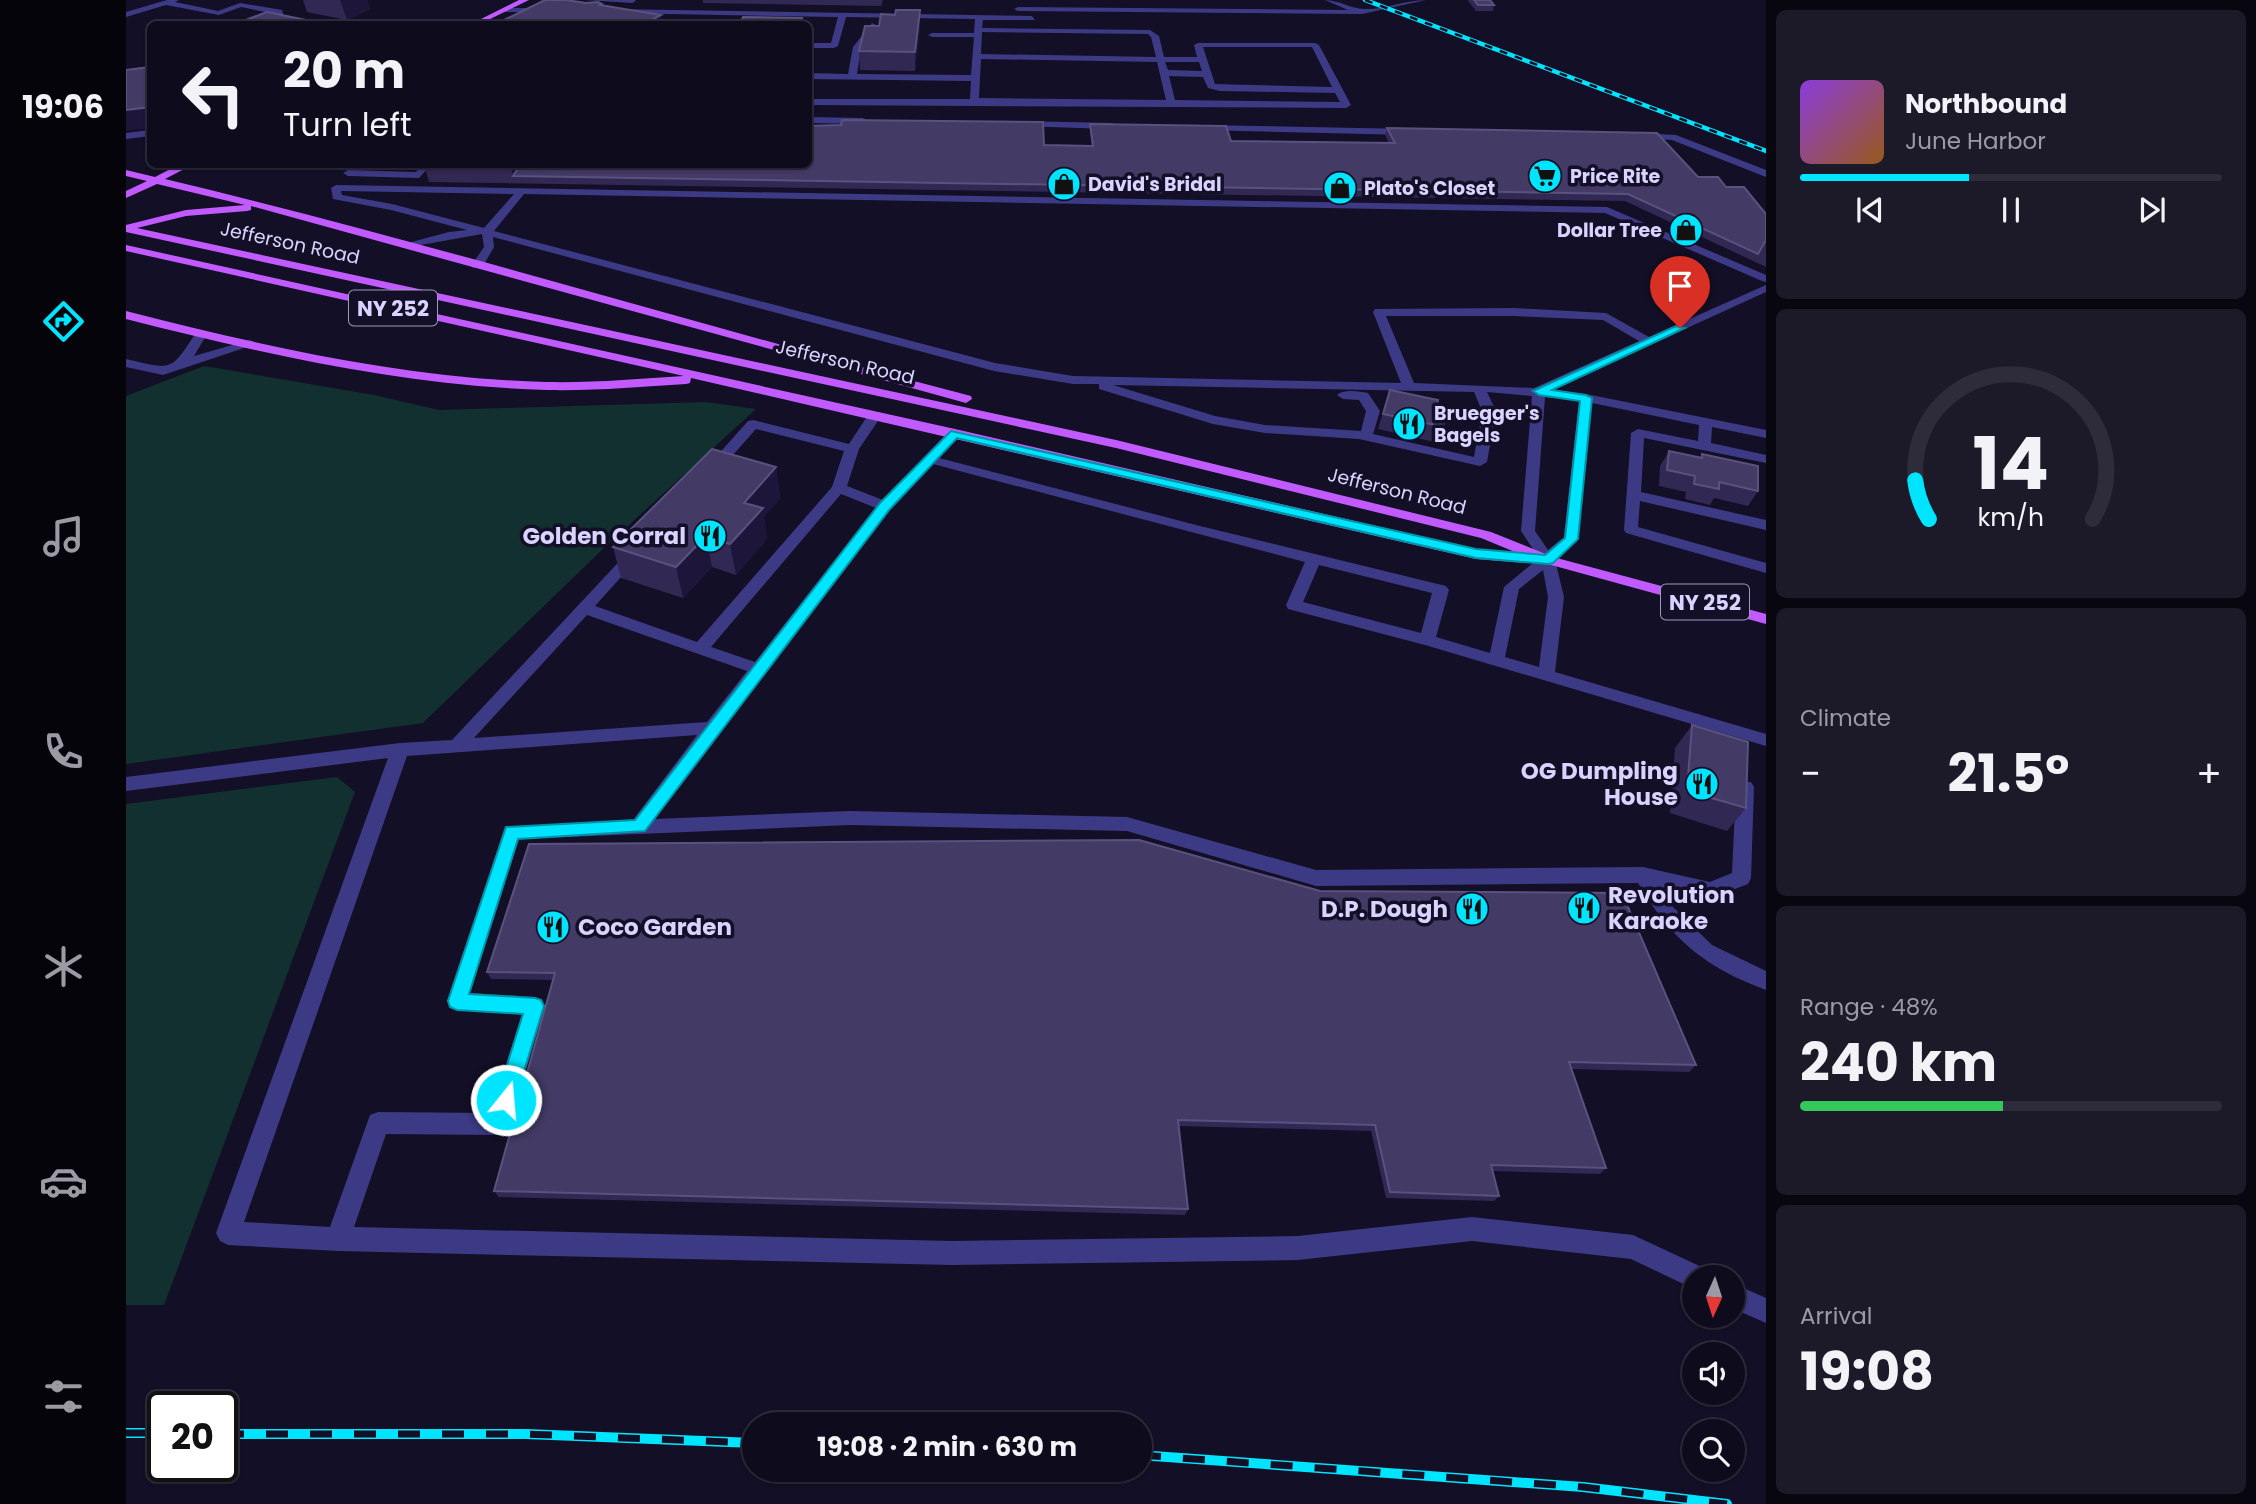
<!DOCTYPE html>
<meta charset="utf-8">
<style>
:root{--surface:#0e0b1c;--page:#1c1929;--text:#f1f3f6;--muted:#9b9ba3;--line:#2e2b3b;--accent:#00e5ff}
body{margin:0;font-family:Poppins,sans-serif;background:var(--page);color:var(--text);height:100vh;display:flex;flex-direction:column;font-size:26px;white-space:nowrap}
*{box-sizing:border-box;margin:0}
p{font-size:23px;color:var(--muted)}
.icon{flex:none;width:38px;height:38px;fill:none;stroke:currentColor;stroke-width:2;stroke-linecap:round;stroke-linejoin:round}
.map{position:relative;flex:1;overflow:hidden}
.panel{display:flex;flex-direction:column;gap:10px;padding:10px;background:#08060f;width:490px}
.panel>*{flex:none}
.banner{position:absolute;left:21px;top:21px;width:665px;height:147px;border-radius:10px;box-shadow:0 2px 5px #0004,0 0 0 2px var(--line);background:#0e0b1c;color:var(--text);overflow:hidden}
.needle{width:46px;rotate:183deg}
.fabs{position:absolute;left:1556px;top:1265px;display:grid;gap:14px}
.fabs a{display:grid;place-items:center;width:63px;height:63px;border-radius:50%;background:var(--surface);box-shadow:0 2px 5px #0004,0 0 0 2px var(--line);font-size:35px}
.speed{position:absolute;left:21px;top:1391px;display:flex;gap:14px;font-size:35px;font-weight:700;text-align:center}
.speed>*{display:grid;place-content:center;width:91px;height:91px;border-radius:50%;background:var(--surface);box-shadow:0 2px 5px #0004,0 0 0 2px var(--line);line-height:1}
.speed .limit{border:4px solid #111;border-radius:10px;background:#fff;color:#111}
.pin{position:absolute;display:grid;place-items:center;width:60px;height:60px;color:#fff;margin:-72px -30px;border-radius:50% 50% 50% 0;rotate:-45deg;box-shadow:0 0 7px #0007}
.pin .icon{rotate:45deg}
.me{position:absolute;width:77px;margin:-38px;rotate:17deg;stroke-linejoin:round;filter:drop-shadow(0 0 5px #0008)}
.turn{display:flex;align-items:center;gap:24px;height:147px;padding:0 21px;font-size:32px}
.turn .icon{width:91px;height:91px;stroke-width:2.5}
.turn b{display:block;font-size:49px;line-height:60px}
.big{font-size:52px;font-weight:700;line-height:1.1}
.panel .card{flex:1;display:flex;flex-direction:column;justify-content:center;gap:10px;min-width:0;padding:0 24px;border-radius:10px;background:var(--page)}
.panel .dial{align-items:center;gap:0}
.dial svg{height:182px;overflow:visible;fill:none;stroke:var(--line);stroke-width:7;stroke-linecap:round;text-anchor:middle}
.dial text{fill:var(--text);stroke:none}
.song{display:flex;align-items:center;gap:21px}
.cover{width:84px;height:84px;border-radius:10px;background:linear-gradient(135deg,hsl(270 70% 55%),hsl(30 70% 35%))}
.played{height:7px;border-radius:4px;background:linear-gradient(90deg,var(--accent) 40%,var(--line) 40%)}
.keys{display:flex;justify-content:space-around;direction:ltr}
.heat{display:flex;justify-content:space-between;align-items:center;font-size:38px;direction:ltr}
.charge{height:10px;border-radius:5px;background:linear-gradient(90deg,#34c759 48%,var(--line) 0)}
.trip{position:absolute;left:616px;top:1412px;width:410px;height:70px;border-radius:35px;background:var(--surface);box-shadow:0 2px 5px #0004,0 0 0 2px var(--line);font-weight:700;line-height:70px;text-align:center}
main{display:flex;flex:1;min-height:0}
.tab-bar{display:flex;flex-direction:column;width:126px;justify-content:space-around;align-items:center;background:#06040b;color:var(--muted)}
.tab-bar .icon{width:49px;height:49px}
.tab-bar .on{color:var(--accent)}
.tab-bar b{font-size:32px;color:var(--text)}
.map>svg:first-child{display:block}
</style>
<main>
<nav class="tab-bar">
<b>19:06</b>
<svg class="icon on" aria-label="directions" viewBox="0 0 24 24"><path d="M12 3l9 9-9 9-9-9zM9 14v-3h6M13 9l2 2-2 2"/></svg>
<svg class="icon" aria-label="music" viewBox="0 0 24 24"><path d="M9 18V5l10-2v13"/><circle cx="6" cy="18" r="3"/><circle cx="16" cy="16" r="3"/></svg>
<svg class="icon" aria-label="phone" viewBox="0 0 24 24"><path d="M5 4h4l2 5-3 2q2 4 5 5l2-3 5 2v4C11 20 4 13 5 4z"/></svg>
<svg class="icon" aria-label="climate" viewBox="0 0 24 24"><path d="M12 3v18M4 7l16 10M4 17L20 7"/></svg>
<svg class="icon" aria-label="car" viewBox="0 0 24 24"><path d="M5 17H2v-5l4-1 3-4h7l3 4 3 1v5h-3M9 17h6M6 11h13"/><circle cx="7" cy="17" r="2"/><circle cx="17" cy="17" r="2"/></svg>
<svg class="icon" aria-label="filters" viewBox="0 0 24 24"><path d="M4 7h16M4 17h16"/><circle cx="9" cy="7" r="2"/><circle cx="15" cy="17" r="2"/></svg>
</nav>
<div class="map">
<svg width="1640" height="1504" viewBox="0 0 1640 1504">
<rect width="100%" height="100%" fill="#130f26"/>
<!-- green -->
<path fill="#12302f" d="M78 366 248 395 313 410 579 402 630 409 481 545 297 723 0 764V396Z
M211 777 229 792 38 1305H0V804Z"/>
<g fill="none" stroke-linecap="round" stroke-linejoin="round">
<!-- minor -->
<path fill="#3d3a85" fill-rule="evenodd" d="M41 0H53L49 2 92 11 114 3 156 10 158 16 191 24 154 20 149 14 115 7 93 15 40 5 0 17V12Z
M459 0H509L510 1 506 3Z
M1199 0C1213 0 1225 9 1238 9 1258 10 1279 0 1300 0L1236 14 892 11 888 9 892 7 1222 10Z
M379 8H421L425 10 421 12H376Z
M488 9 906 16 909 20H857L856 28 1024 30 1033 36 1038 57H1071L1068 45 1072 43H1189L1193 45 1225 105 1220 108 682 105V99H844L845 81 682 79V73L722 74 727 47 746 23 750 25 746 36 735 48 731 74 845 75 848 37H806L802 35 806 33H848L849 19 720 17 712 46 708 48H682V43H705L712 17 485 13ZM856 32 1022 34 1025 37 1030 57 855 54ZM1077 47H1186L1206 87 1089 84ZM855 59 1031 62 1040 100 853 98ZM1039 62H1073L1076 71 1042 70ZM1043 76 1077 77 1082 88 1094 91 1209 93 1214 102 1049 100Z
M682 117 737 118 742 121 737 124 682 123Z
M895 121 986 123 991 126 986 129 892 126V122Z
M1077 125 1283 129 1288 132 1283 135 1074 130 1072 128Z
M24 130V136L0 139V133Z
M1514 133 1550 135 1640 170V177L1546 140 1511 138 1509 136Z
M296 164H306L293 178 222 176 217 173 222 170 290 172Z
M210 185 1481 207 1640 275V282L1636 281 1479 213 398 194 368 231 869 363 947 376 1275 383 1247 312 1249 309 1388 308 1480 313 1523 337 1640 285V292L1425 390 1460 394 1640 430V438L1586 427 1585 443 1640 455V463L1518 438 1515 492 1640 520V530L1514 501 1512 527 1640 563V573L1500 533 1498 530 1505 433 1512 429 1572 441 1573 425 1466 403 1452 539 1429 560 1438 597 1429 672 1640 734V746L1299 645 1162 609 1160 605 1179 562 807 464 764 509 529 819 724 811 1001 817 1190 870 1517 867 1584 882 1606 873 1610 787 1613 782H1625L1628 787 1625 878 1622 884 1585 898 1534 887 1547 907 1586 945 1640 971V990C1578 967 1545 939 1512 883L1190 886 1001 831 724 825 393 839 344 993 409 997 416 999 419 1006 384 1124 381 1132 373 1135 260 1134 228 1227 826 1241 1172 1236 1346 1217 1507 1235 1580 1269 1583 1278H1568V1289L1505 1259 1346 1241 1172 1260 826 1265 212 1251 102 1245 94 1241 90 1233 262 758 0 791V777L274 743 326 740 503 551H513L515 554 513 557 469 606 571 642 706 487 718 451 630 429 590 474H580V468L622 421 627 420 723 444 744 412H754L756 415 733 449 721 486 757 500 824 430H834V436L813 458 1074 526 1320 586 1323 590 1310 637 1364 653 1378 587 1413 558 1395 531 1406 396 1361 392 1370 411 1361 462 1354 466 1233 439 1139 433 1087 424 973 389V384H947L868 371 367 237 368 247 357 266 347 268 345 266 358 247 356 234 278 248V244L323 232 341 230 265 210 207 199 205 188ZM215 191 388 194 358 228 266 204 216 195ZM1260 316H1388L1477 320 1513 341 1408 388 1288 383ZM987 385 1348 392 1356 411 1348 457 1247 434 1254 411 1242 393C1233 391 1217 389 1211 395L1217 399 1233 400 1240 411 1235 431 1139 425 1089 416ZM1419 397 1453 401 1438 537 1422 550 1409 531ZM715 494 750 508 629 662 585 647ZM1193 565 1306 593 1295 633 1177 602ZM1417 570 1422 597 1413 667 1379 657 1393 589ZM461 615 621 671 581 722 348 738ZM571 735 507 820 379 827 321 1001 324 1008 331 1010 396 1014 365 1113 252 1112 244 1115 204 1227 118 1222 281 756Z
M75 330 81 334 68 356 124 340 130 344 37 375 0 367V359C48 370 44 372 71 331Z
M1606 1283 1640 1298V1323L1606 1308Z"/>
<!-- major -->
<path fill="#c25bff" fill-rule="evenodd" d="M393 0H403L354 24H345Z
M54 164H68L39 179C310 244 576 326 845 396L846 399 840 403 125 206V210L121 211 60 216 11 228 990 440 1365 532 1427 557 1640 614V624L1407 560 1401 563 1350 559 565 378 564 383 560 384C514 387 467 391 421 390 279 386 137 354 0 319V311C137 346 277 378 420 382 466 383 512 379 558 376L0 251V245L829 429 1350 549 1389 552 1355 538 990 448 0 232V225L60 210 119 205 31 184 0 198V191L21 181 0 176V170L29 177Z"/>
<defs>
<path id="rail-far1" d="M1239 0 1640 151"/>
<path id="rail" d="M0 1433H37
M96 1434H400L628 1443
M1013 1455 1457 1487 1601 1504"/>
</defs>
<!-- rail-far1 casing -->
<use href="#rail-far1" stroke="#00e5ff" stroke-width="4.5"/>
<!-- rail casing -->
<use href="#rail" stroke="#00e5ff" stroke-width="10"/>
<!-- rail-far1 -->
<use href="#rail-far1" stroke="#130f26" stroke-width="2.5" stroke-dasharray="8" stroke-linecap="butt"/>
<!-- rail -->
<use href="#rail" stroke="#130f26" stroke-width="7" stroke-dasharray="22" stroke-linecap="butt"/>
</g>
<!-- wall -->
<path fill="#312854" d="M177 0H241L244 9 221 20 181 12Z
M577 0H757L755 6 577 3Z
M1342 0H1364L1368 5 1367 11H1350L1342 1Z
M794 28 789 71 734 70 733 51Z
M964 124 1105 141 1263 143 1259 135 1261 128 1572 177 1600 187 1639 213 1640 211V267L1499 201 303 182 298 164H682L918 145 966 146 964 131Z
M1264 390 1311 404 1318 411 1320 422 1314 437 1310 436 1308 442 1252 429Z
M1543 451 1574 458 1576 454 1632 491 1622 506 1588 498 1584 505 1559 499 1560 492 1533 486 1534 466Z
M650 467 654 498 638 517 641 539 610 575 586 567 557 598 495 578 487 547Z
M1566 725 1620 808 1601 831 1544 813 1549 748Z
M403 844 1570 1065 1563 1072 1445 1069 1480 1168 1474 1174 1366 1171 1373 1196 1368 1201 1260 1198 1245 1131 1053 1126 1062 1209 1059 1215 373 1197 368 1191 427 980 365 979 361 972Z"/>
<!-- shaded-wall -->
<path fill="#1d163a" d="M214 0H241L244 9 221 20Z
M794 10V28L789 71V52Z
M535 15 536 24H518Z
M180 20 181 24H168Z
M24 107V128L0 131V110Z
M384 164H401L387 176 389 183Z
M650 467 654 498 638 517 641 539 610 575 604 544 618 503Z
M580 536 586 567 557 598 550 567Z"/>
<!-- building -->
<path fill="#433a66" stroke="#5a527e" stroke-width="2" d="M419 0H440L460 3 472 2 476 4 474 5 535 15 518 24H370Z
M1348 0H1364L1368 5H1352Z
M770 10H794L789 52 733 51 739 26H753L755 14 769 15Z
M141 12 180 20 168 24H109Z
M617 17 676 18 674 24H569L570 23 614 24Z
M24 67V107L0 110V70Z
M716 120 917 122 918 145 967 146 964 124 1100 126 1105 141 1269 143 1261 128 1531 133 1572 177H1592L1600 187H1618L1640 214V240L1632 254 1502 194 387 176 395 164H682V126L715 125Z
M1264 390 1312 400 1311 404 1320 406 1318 411 1323 412 1320 422 1315 421 1314 426 1257 414Z
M586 449 650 467 618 503 637 508 604 544 580 536 550 567 487 547Z
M1543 451 1576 458V454L1632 466V491L1593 482V489L1568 484 1569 476 1541 470Z
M1566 725 1622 742 1620 808 1561 791Z
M1013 840 1194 891 1496 893 1570 1065 1443 1062 1480 1168 1365 1165 1373 1196 1264 1192 1249 1125 1052 1120 1062 1209 368 1191 429 973 361 972 403 844Z"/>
<!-- route -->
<path fill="#00e5ff" stroke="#0095a6" stroke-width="2" d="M1550 326 1559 328 1426 390 1460 395 1466 398 1452 539 1427 563 1422 564 1350 558 831 438 764 509 519 831 392 839 343 994 409 998 415 1000 418 1006 387 1107 380 1110 373 1107 370 1100 397 1014 331 1010 324 1007 322 1001 380 827 509 820 754 503 825 431 1350 549 1419 555 1439 538 1454 401 1413 395 1407 391Z"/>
<!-- icons -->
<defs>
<symbol id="supermarket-disc" viewBox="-11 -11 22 22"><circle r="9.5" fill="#00e5ff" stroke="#130f26"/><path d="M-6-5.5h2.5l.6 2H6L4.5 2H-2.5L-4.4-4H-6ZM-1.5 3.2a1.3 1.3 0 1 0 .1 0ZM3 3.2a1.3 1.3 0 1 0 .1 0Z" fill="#111"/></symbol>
<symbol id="shop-disc" viewBox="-11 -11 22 22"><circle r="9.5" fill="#00e5ff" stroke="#130f26"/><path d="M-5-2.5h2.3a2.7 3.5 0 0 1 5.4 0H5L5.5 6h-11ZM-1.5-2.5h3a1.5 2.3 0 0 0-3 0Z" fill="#111"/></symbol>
<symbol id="restaurant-disc" viewBox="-11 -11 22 22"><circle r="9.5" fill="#00e5ff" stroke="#130f26"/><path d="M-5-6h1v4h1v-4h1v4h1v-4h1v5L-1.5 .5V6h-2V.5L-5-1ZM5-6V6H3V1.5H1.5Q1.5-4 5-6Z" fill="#111"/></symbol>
</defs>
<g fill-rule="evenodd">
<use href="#supermarket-disc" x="1400" y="157" width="38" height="38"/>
<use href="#shop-disc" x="919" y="165" width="38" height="38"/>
<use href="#shop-disc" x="1195" y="169" width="38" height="38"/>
<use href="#shop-disc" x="1541" y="211" width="38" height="38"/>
<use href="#restaurant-disc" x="1264" y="405" width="38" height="38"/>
<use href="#restaurant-disc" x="565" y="517" width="38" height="38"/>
<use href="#restaurant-disc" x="1557" y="765" width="38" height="38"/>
<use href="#restaurant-disc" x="1439" y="889" width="38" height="38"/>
<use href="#restaurant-disc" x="1327" y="890" width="38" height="38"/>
<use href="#restaurant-disc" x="408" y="908" width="38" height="38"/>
</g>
<g text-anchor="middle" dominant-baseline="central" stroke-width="7" stroke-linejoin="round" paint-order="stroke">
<!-- far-poi labels -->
<g font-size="19" font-weight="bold" fill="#d9d4ff" stroke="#130f26" text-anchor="start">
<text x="1444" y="176">Price Rite</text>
<text x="962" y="184">David's Bridal</text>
<text x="1238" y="188">Plato's Closet</text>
<text x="1536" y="230" text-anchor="end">Dollar Tree</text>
<text x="1308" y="413">Bruegger's<tspan x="1308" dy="22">Bagels</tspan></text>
</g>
<!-- far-street labels -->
<g font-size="19" fill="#d9d4ff" stroke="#130f26">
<text transform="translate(164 243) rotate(12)">Jefferson Road</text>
<text transform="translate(719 362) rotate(13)">Jefferson Road</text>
<text transform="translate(1271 491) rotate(14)">Jefferson Road</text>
</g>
<!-- shield labels -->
<g fill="#130f26" stroke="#9e99be" stroke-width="2">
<rect x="223" y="290.5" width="88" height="35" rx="5"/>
<rect x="1535" y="584.5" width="88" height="35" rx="5"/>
</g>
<g font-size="21" font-weight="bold" fill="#d9d4ff">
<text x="267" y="308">NY 252</text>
<text x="1579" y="602">NY 252</text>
</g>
<!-- poi labels -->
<g font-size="23" font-weight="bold" fill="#d9d4ff" stroke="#130f26" text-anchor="end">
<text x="560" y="536">Golden Corral</text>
<text x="1552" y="771">OG Dumpling<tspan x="1552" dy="26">House</tspan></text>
<text x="1482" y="895" text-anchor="start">Revolution<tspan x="1482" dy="26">Karaoke</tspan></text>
<text x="1322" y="909">D.P. Dough</text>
<text x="452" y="927" text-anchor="start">Coco Garden</text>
</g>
</g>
</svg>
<div class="fabs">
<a><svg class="needle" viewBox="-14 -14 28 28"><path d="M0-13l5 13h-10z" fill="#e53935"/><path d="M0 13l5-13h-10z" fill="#9b9ba3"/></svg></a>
<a><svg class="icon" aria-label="sound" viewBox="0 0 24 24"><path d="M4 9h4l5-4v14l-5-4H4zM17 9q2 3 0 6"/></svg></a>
<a><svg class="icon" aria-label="search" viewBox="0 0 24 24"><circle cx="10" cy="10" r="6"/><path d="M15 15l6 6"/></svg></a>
</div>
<div class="speed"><div class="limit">20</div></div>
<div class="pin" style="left:1554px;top:328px;background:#d93025"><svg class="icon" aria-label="arrive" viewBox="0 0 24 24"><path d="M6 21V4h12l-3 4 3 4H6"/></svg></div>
<svg class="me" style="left:380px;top:1100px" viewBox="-20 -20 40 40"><circle r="17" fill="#00e5ff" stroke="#fff" stroke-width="3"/><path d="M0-11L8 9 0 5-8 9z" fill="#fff"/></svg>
<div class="trip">19:08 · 2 min · 630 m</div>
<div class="banner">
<div class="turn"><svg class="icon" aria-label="left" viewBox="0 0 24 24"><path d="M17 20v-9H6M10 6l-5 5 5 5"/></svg><div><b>20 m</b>Turn left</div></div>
</div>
</div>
<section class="panel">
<div class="card">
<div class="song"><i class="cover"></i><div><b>Northbound</b><p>June Harbor</p></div></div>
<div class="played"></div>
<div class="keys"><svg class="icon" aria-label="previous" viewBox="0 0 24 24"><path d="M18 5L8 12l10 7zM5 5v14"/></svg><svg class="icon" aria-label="pause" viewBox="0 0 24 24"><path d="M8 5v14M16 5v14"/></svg><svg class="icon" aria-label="next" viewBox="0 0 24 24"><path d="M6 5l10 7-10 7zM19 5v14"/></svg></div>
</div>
<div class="card dial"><svg viewBox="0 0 100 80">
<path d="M14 69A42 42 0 1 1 86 69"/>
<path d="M14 69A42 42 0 0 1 8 52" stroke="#00e5ff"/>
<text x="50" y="56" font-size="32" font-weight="700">14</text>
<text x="50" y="72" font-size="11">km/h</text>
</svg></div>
<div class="card"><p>Climate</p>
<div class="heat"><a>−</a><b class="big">21.5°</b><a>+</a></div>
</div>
<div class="card"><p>Range · 48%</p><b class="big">240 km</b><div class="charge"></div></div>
<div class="card"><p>Arrival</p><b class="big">19:08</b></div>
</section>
</main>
